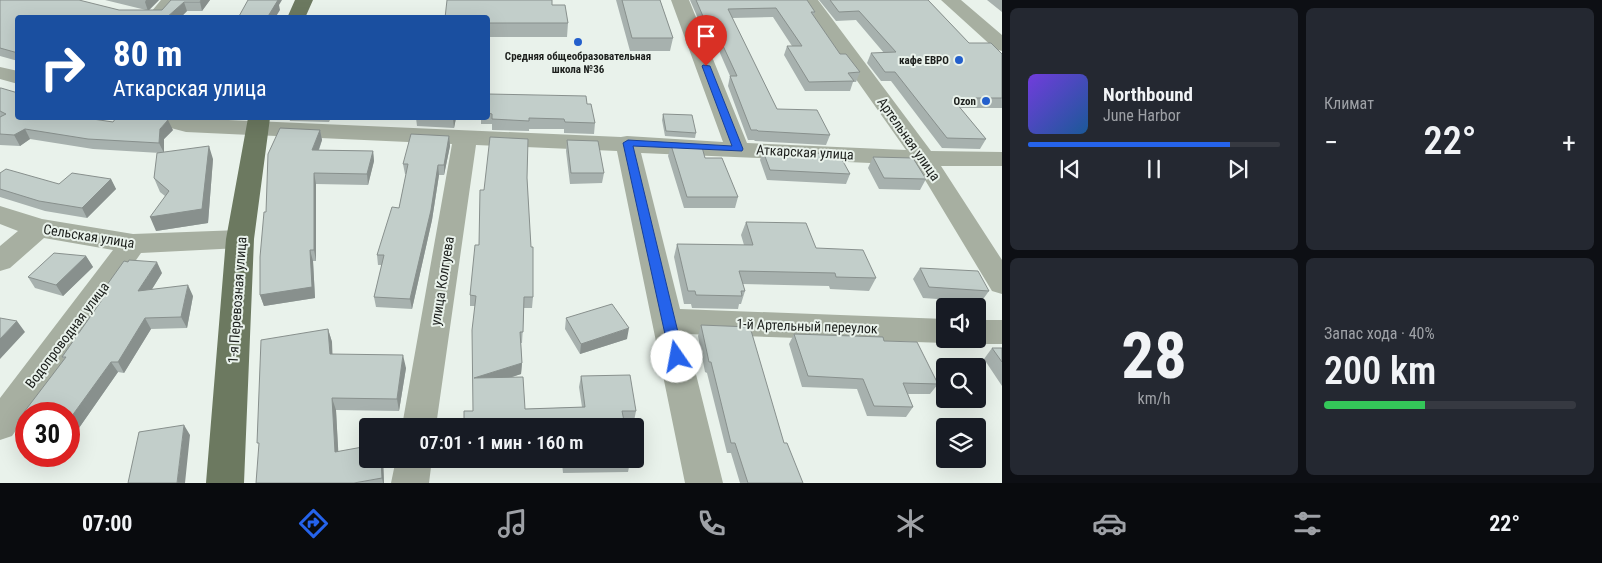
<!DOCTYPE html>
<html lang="ru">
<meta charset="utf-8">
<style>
:root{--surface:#171b24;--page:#242831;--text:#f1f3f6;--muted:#9ea1a6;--line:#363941;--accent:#2563eb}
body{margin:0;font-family:"Roboto Condensed",sans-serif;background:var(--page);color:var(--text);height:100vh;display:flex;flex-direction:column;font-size:19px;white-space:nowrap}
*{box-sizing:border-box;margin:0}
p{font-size:16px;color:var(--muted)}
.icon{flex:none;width:28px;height:28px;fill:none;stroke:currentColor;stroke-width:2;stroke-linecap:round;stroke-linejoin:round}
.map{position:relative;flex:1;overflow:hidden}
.drawer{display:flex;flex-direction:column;gap:8px;padding:8px;background:#0d0f14;width:600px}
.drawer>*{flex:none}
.top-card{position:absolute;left:15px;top:15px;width:475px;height:105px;border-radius:5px;box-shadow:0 5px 20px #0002;background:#1a4fa0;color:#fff;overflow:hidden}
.controls{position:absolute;left:936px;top:298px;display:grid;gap:10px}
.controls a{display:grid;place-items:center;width:50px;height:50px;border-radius:5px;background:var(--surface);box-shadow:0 5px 20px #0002;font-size:25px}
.speed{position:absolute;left:15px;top:402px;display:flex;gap:10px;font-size:25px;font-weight:700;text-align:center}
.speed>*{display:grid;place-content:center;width:65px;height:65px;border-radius:50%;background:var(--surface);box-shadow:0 5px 20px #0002;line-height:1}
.speed .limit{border:8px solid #d22;background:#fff;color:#111}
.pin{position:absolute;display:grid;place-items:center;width:42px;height:42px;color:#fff;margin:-51px -21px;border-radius:50% 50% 50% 0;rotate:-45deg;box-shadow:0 0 5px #0007}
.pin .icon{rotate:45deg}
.me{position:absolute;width:55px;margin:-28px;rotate:348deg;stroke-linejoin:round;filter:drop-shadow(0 0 4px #0008)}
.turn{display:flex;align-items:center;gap:18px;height:105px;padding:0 15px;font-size:22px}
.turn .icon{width:65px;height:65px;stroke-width:2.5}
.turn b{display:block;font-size:35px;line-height:42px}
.big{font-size:38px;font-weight:600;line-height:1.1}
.drawer .card{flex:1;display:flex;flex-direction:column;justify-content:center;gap:8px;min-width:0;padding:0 18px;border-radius:8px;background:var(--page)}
.drawer .dial{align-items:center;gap:0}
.dial b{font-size:65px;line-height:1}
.song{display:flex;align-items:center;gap:15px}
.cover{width:60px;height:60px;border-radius:8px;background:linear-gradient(135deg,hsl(260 70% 55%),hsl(210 70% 35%))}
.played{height:5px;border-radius:2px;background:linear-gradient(90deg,var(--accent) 80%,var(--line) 80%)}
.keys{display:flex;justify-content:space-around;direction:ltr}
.heat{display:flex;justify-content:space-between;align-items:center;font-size:28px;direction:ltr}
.charge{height:8px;border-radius:4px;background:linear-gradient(90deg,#34c759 40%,var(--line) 0)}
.drawer .tiles{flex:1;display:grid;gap:8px;grid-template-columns:repeat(2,1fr)}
.trip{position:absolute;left:359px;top:418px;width:285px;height:50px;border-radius:5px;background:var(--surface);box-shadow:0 5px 20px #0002;font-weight:600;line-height:50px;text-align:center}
.tabs{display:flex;height:80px;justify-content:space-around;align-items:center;background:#090b0e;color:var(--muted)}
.tabs .icon{width:35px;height:35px}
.tabs .on{color:var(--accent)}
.tabs b{font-size:22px;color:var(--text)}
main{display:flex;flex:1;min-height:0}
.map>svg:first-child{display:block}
</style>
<main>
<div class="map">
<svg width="1002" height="483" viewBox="0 0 1002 483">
<rect width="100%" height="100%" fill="#e9f2eb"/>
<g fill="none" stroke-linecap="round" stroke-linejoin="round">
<!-- minor -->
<path fill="#a7afa1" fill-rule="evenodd" d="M161 0H179L165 18H146Z
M671 0H689L747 143 906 150 800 0H818L931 151 1002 152V166H941L1002 260V294L992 291 916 165 641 153 680 309 945 319V339H956L945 343 686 334 723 483H685L617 151 476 145 436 426H402L452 144 186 132 152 123 149 118H184L621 137 627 136 723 142Z
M941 0H961L1002 35V51L995 49Z
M0 67 18 71V84L0 79Z
M0 206 42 219 133 234 240 230 250 232 254 239 250 246 240 248 141 253 12 436 0 440V398L113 250 44 238 10 268 0 271V246L18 231 0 224Z
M978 320H1002V344H978L967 341 966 339H978Z
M396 459H432L429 483H391Z"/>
<!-- major -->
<path fill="#6c7960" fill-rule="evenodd" d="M295 0H313L305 18H287Z
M248 118H270L254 239 244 483H206L226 239Z"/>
</g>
<!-- wall -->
<path fill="#a7b1ae" d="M0 0 119 10H146L105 0H159L149 10H162L171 0H210L202 11H187L180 18H18V61L0 56Z
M616 0H660L673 38 670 51H630Z
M690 0H807L815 12 814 16 840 54 860 72 856 82H853L850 91H805L784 55 787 46H792L773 17 732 18 777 109 830 135 826 145 755 141 754 140H748L728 86 730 76 716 44H709Z
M819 0H928L969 43 1002 54V108H960L986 139 980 149 942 148 891 81H881L867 63 871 53H884L856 20 836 21Z
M987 0H1002V12Z
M552 5 568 23 567 37H488V18Z
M0 88 18 118 113 122 173 130 164 139V152L213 159 208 223 156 231 165 196 160 192 154 178 160 153 93 149 30 139 20 146 0 145Z
M488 94 587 104 595 123 594 134 564 133V129H529V131L492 130V124H481V118H488Z
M663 114 696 133 695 138 665 136 662 120Z
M289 118H331L329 122 290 121Z
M416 118H456L454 128 417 126Z
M320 130 322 140 319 150 373 151 374 161 368 185 316 184V261H313L315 298 264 306 260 295Z
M449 136 450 146 444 175H439L432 220 412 309 376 307 374 297 382 265H378L377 255 399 208 406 174H405L403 164Z
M567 140 604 173 602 183 570 184 566 151Z
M671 145 705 158 738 197 735 208H684L668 156Z
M763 151 850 174 846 184 767 180 760 160Z
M873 157 926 179 920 190 879 189 868 168Z
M0 173 59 184 111 179 116 189 87 218 45 211 0 197Z
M527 178 533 297 532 308H524L522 343H521L522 363 521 374 509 378 525 409 582 407 579 387 581 376 636 411 634 421 624 422 473 411 475 306H470V295L479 245 484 190Z
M746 222 816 248 876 278 869 291 830 289 829 286 743 284 745 291 741 304H739L738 309 692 308 691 304H684L674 257 677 244 744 245 741 235Z
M86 256 93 267 63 296 35 288 28 277Z
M920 268 989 291 981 302 923 298 913 279Z
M162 273 152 289 193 296 187 328 151 329 124 373 118 372 72 438 69 437V414H26V430L18 420 64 360 62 357 101 300 99 296Z
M566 318 627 339 580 354 565 329Z
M701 325 784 443 803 483H740L731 453H727L707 373 705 372 698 336Z
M328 329 332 342V354L406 368 399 411 336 410 338 451 368 459H383L384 483H256Z
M794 334 884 341 938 384 930 394H908L913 407 906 417 867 416 857 389 802 387 789 344Z
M992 348H1002V386L984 359Z
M464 459H630V462L628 472 563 473 562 463 465 467Z"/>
<!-- shaded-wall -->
<path fill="#88908d" d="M146 0H159L148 11 145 2Z
M201 0H210L202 11 200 2Z
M275 0H282L279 5 280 10 275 18H267Z
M184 2 187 11 180 18H166Z
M453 118H456L454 128Z
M168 120 173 130 164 139V153L159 143 160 129Z
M25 129 30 139 20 146 14 135Z
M320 130 322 140 315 160 312 150Z
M449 136 450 146 444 175V165Z
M209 146 213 159 208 223 156 231 150 217Z
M373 151 374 161 368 185 367 174Z
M438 165 439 175 432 220 412 309 410 299Z
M314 173 316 184V261L314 250Z
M111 179 116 189 87 218 82 208Z
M310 250 313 261 315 298 264 306 260 295Z
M86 256 93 267 63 296 56 285Z
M157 262 162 273 144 302 138 291Z
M188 285 193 296 187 328 181 317Z
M145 318 151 329 124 373 118 362Z
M17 321 25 332 0 359V339Z
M629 328 627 339 580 354 581 344Z
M328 329 332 342 333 367 330 354Z
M403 355 406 368 399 411 397 399Z
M111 362 118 372 72 438 69 434V420Z
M522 363 521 374 475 389 474 378Z
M332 398 336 410 339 464 335 452Z
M184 425 190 435 185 483H177Z
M381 459H383L384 483H383L382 478Z"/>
<!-- building -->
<path fill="#c2ceca" stroke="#88908d" d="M0 0H79L119 10H162L171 0H201L200 2H184L166 18H18V53L0 48Z
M248 0H278L267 18H238Z
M447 0H552V5H565L568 23H488V18H445Z
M622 0H660L673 38H632Z
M696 0H807L815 12H811L840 54H846L860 72 848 73 854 81 809 82 787 46H802L776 8 728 9 777 109 817 110 830 135 758 131 757 130H751L730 76H737L718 35H711Z
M830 0H928L969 43H991L1002 54V98H952L986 139 947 138 895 72H885L871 53 896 52 859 11 839 12Z
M0 88H1L18 93V118H86L113 122 116 118H159L168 120 160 129 159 143 88 139 25 129 14 135 0 134V117L6 114 0 111Z
M488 94 586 96 587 104H591L595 123 565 122 564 119 529 118V121L492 119V114L488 113Z
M663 114 692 115 696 133 666 131Z
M280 128 320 130 312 150 373 151 367 174 314 173V250H310L312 287 260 295V257L264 212H266L268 154Z
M411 134 449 136 444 165H438L431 210 410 299 374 297 384 255H377L392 207 399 208 408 164H403Z
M490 137 528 139 527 178 531 247H533V297H524L523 332H520L522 363 474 378 523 377 525 409 585 407 581 376 630 375 636 411H622L625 426H464V411H473L472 330 476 296 470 295 475 245H479L480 190H484Z
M567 140 598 141 604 173H571Z
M671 145 702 147 705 158H722L738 197H687Z
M209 146 202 209 150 217 169 191 154 178 157 153Z
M763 151 839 154 850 174 770 170Z
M873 157 913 158 926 179 884 178Z
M6 169 59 184 72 173 111 179 82 208 39 201 0 189V173Z
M746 222 806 223 816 248 863 250 876 278 836 277 835 273 739 271 745 291H741L742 296 696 295 695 291H688L677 244 753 245Z
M54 253 86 256 56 285 28 277Z
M129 260 157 262 138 291 188 285 181 317 145 318 118 362H111L69 420V414H26V421L18 420 66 357H62L104 297 99 296 124 261 128 262Z
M920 268 978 271 989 291 929 287Z
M612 304 629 328 581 344 566 318Z
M0 318 17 321 0 339Z
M701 325 750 327 784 443H787L803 483H748L735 443H731L711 362H709Z
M328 329 330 354 403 355 397 399 332 398 335 452 368 446V459H381L382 478 354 483H256L259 443H257L261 340Z
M794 334 883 337 884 341 917 342 938 384 903 383 913 407 874 406 863 379 808 376Z
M992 348H1002V362Z
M184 425 177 483H128L139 432Z
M564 459H630V462L564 463Z"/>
<!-- route -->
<path fill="#2563eb" stroke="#184099" d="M703 65 710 66 743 149 742 151 633 146 684 357 682 361 677 363 672 361 670 357 623 143 628 140 732 146 702 66Z"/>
<!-- markers -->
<g fill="#235fcc" stroke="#e9f2eb" stroke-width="2">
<circle cx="578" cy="42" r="5"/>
<circle cx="959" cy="60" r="5"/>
<circle cx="986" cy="101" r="5"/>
</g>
<g text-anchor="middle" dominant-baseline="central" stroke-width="4" stroke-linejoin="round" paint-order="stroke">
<!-- far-poi labels -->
<g font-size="11" font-weight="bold" fill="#1c1f1c" stroke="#e9f2eb" text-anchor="end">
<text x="578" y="56" text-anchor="middle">Средняя общеобразовательная<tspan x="578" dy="13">школа №36</tspan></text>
<text x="949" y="60">кафе ЕВРО</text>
<text x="976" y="101">Ozon</text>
</g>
<!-- street labels -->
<g font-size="14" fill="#1c1f1c" stroke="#e9f2eb">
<text transform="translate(909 139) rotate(55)">Артельная улица</text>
<text transform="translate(805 152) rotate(3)">Аткарская улица</text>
<text transform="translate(89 236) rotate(9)">Сельская улица</text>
<text transform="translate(442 281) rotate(-81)">улица Колгуева</text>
<text transform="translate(237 300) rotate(-86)">1-я Перевозная улица</text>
<text transform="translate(807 326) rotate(2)">1-й Артельный переулок</text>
<text transform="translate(67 335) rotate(-53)">Водопроводная улица</text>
</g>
</g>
</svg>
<div class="controls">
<a><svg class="icon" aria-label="sound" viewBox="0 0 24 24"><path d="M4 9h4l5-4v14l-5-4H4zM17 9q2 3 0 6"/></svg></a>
<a><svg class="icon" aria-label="search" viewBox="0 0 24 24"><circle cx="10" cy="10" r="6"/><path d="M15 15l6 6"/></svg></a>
<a><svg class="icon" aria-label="layers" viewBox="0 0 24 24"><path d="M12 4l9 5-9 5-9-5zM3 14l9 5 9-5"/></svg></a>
</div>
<div class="speed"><div class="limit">30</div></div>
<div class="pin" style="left:706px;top:66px;background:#d93025"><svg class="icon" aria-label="arrive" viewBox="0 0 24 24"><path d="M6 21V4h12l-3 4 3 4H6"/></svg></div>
<svg class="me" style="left:677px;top:357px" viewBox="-20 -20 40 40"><circle r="19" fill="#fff"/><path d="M0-13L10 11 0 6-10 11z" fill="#2563eb"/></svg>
<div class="trip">07:01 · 1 мин · 160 m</div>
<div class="top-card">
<div class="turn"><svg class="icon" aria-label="right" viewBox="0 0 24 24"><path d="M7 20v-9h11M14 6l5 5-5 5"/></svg><div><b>80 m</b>Аткарская улица</div></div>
</div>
</div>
<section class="drawer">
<div class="tiles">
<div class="card">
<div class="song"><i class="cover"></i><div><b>Northbound</b><p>June Harbor</p></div></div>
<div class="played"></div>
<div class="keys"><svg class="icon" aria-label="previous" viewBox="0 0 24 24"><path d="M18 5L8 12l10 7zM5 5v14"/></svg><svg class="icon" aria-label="pause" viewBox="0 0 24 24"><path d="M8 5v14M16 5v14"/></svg><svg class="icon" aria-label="next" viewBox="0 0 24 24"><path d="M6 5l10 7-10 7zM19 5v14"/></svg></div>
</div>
<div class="card"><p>Климат</p>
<div class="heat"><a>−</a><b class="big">22°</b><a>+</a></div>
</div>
<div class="card dial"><b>28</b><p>km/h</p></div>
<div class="card"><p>Запас хода · 40%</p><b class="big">200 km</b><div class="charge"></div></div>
</div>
</section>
</main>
<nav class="tabs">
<b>07:00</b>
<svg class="icon on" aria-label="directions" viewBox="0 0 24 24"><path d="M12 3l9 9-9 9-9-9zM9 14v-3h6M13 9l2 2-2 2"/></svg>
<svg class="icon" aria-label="music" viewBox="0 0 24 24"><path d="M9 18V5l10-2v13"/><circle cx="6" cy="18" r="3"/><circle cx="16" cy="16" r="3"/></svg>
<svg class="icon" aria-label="phone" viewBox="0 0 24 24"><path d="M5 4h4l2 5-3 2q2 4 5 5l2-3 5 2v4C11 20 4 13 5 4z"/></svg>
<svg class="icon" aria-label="climate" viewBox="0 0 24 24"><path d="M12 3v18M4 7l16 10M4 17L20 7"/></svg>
<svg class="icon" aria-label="car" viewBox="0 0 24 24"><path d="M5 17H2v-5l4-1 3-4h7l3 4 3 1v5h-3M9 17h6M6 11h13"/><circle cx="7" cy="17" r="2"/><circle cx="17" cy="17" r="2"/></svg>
<svg class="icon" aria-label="filters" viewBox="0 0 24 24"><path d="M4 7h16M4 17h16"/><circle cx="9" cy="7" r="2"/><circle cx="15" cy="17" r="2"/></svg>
<b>22°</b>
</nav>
